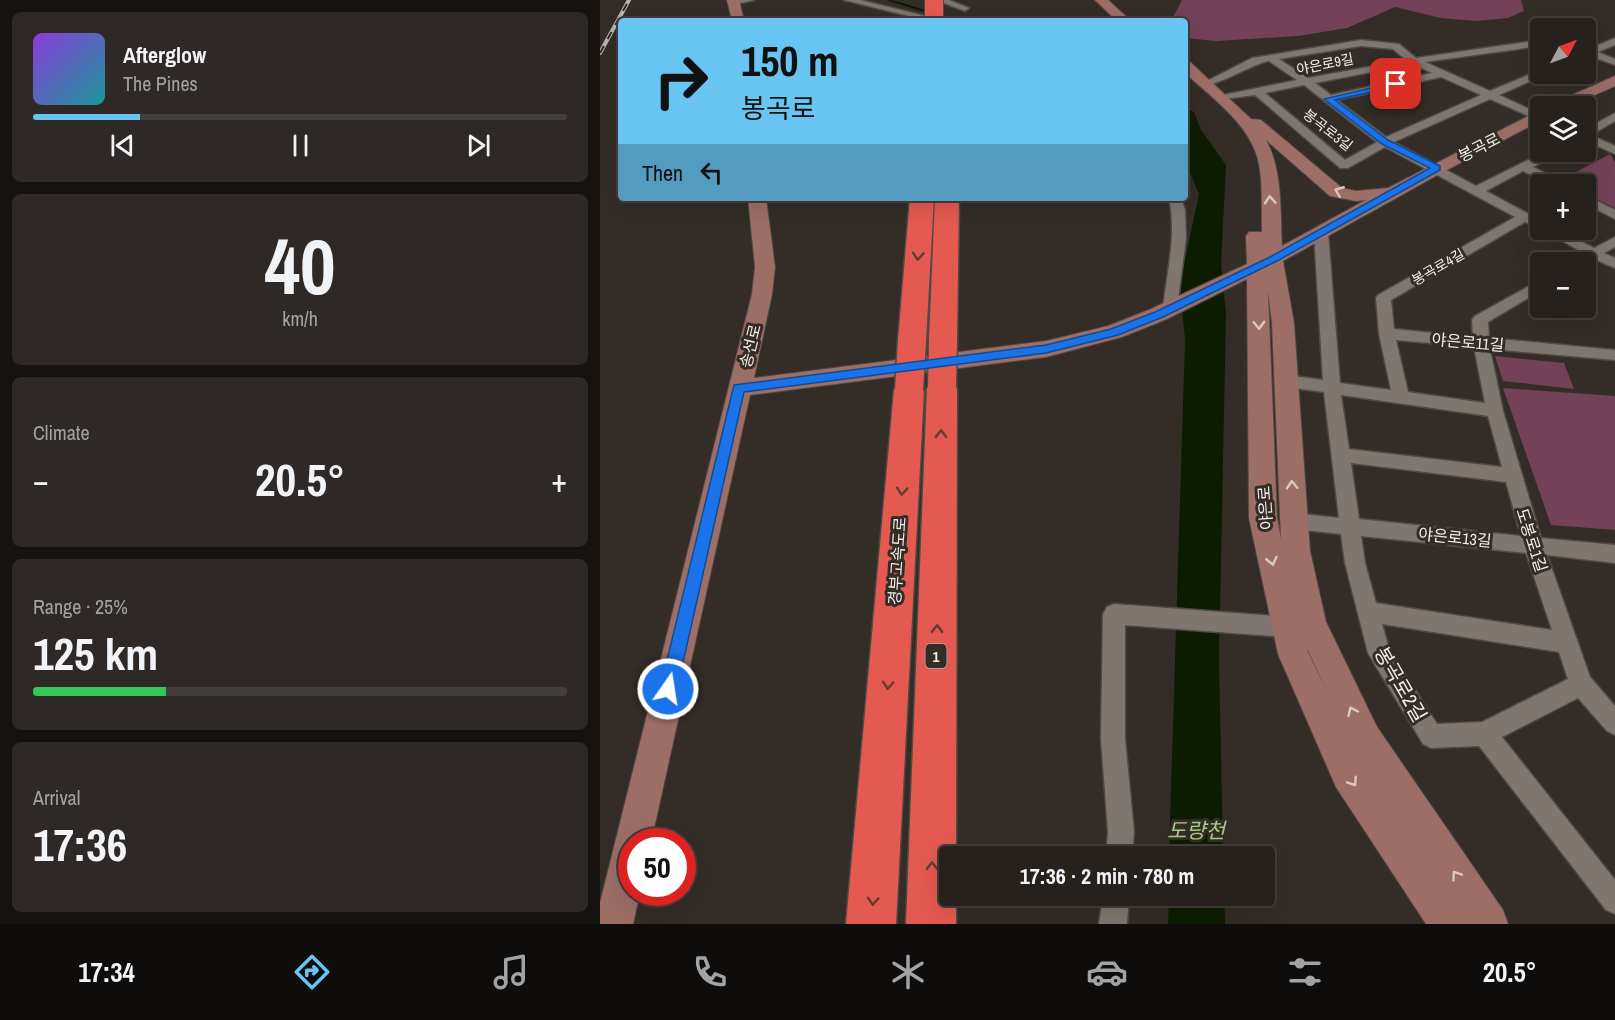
<!DOCTYPE html>
<meta charset="utf-8">
<style>
:root{--surface:#26211d;--page:#2e2926;--text:#f1f3f6;--muted:#a4a3a4;--line:#423e3b;--accent:#68c4f0}
body{margin:0;font-family:"Archivo Narrow","Noto Sans KR",sans-serif;background:var(--page);color:var(--text);height:100vh;display:flex;flex-direction:column;font-size:22px;white-space:nowrap}
*{box-sizing:border-box;margin:0}
p{font-size:20px;color:var(--muted)}
.icon{flex:none;width:33px;height:33px;fill:none;stroke:currentColor;stroke-width:2;stroke-linecap:round;stroke-linejoin:round}
.map{position:relative;flex:1;overflow:hidden}
.side{display:flex;flex-direction:column;gap:12px;padding:12px;background:#151210;width:600px}
.side>*{flex:none}
.top-card{position:absolute;left:18px;top:18px;width:570px;height:183px;border-radius:6px;box-shadow:0 6px 24px #0002,0 0 0 2px var(--line);background:#68c4f0;color:#111;overflow:hidden}
.needle{width:39px;rotate:49deg}
.buttons{position:absolute;left:930px;top:18px;display:grid;gap:12px}
.buttons a{display:grid;place-items:center;width:66px;height:66px;border-radius:6px;background:var(--surface);box-shadow:0 6px 24px #0002,0 0 0 2px var(--line);font-size:30px}
.speed{position:absolute;left:18px;top:828px;display:flex;gap:12px;font-size:30px;font-weight:700;text-align:center}
.speed>*{display:grid;place-content:center;width:78px;height:78px;border-radius:50%;background:var(--surface);box-shadow:0 6px 24px #0002,0 0 0 2px var(--line);line-height:1}
.speed .limit{border:9px solid #d22;background:#fff;color:#111}
.pin{position:absolute;display:grid;place-items:center;width:51px;height:51px;color:#fff;margin:-26px;border-radius:12px;box-shadow:0 3px 9px #0006}
.me{position:absolute;width:66px;margin:-33px;rotate:13deg;stroke-linejoin:round;filter:drop-shadow(0 0 4px #0008)}
.turn{display:flex;align-items:center;gap:21px;height:126px;padding:0 24px;font-size:27px}
.turn .icon{width:78px;height:78px;stroke-width:2.5}
.turn b{display:block;font-size:42px;line-height:51px}
.then{display:flex;align-items:center;height:57px;padding:0 24px;background:#0003;gap:12px;font-size:22px}
.big{font-size:45px;font-weight:800;line-height:1.1}
.side .card{flex:1;display:flex;flex-direction:column;justify-content:center;gap:9px;min-width:0;padding:0 21px;border-radius:9px;background:var(--page)}
.side .dial{align-items:center;gap:0}
.dial b{font-size:78px;line-height:1}
.song{display:flex;align-items:center;gap:18px}
.cover{width:72px;height:72px;border-radius:9px;background:linear-gradient(135deg,hsl(270 70% 55%),hsl(180 70% 35%))}
.played{height:6px;border-radius:3px;background:linear-gradient(90deg,var(--accent) 20%,var(--line) 20%)}
.keys{display:flex;justify-content:space-around;direction:ltr}
.heat{display:flex;justify-content:space-between;align-items:center;font-size:33px;direction:ltr}
.charge{height:9px;border-radius:4px;background:linear-gradient(90deg,#34c759 25%,var(--line) 0)}
.trip{position:absolute;left:339px;top:846px;width:336px;height:60px;border-radius:6px;background:var(--surface);box-shadow:0 6px 24px #0002,0 0 0 2px var(--line);font-weight:800;line-height:60px;text-align:center}
.tabs{display:flex;height:96px;justify-content:space-around;align-items:center;background:#0f0d0c;color:var(--muted)}
.tabs .icon{width:42px;height:42px}
.tabs .on{color:var(--accent)}
.tabs b{font-size:27px;color:var(--text)}
main{display:flex;flex:1;min-height:0}
.map>svg:first-child{display:block}
</style>
<main>
<section class="side">
<div class="card">
<div class="song"><i class="cover"></i><div><b>Afterglow</b><p>The Pines</p></div></div>
<div class="played"></div>
<div class="keys"><svg class="icon" aria-label="previous" viewBox="0 0 24 24"><path d="M18 5L8 12l10 7zM5 5v14"/></svg><svg class="icon" aria-label="pause" viewBox="0 0 24 24"><path d="M8 5v14M16 5v14"/></svg><svg class="icon" aria-label="next" viewBox="0 0 24 24"><path d="M6 5l10 7-10 7zM19 5v14"/></svg></div>
</div>
<div class="card dial"><b>40</b><p>km/h</p></div>
<div class="card"><p>Climate</p>
<div class="heat"><a>−</a><b class="big">20.5°</b><a>+</a></div>
</div>
<div class="card"><p>Range · 25%</p><b class="big">125 km</b><div class="charge"></div></div>
<div class="card"><p>Arrival</p><b class="big">17:36</b></div>
</section>
<div class="map">
<svg width="1015" height="924" viewBox="0 0 1015 924">
<rect width="100%" height="100%" fill="#332c27"/>
<!-- green -->
<path fill="#744258" d="M582 0H921L924 11 908 18 876 21 841 18 795 7 747 28 698 36 616 41 585 38V21H571Z
M1010 154 1015 162V208L986 194V184H966L959 181Z
M895 356 964 363 974 389 903 381Z
M903 388 1015 396V530L951 525Z"/>
<!-- water -->
<path fill="#0d1c00" d="M585 108 594 112 601 130 626 165 621 263 626 314 619 659 623 856H569L585 340 580 284 599 194 585 161Z
M569 896H624L625 924H568Z"/>
<g fill="none" stroke-linecap="round" stroke-linejoin="round">
<!-- stream -->
<path stroke="#0d1c00" stroke-width="2" d="M289 0 328 12
M339 16 353 21"/>
<defs>
<path id="street" d="M130 0H154L133 5 130 4Z
M244 0H260L346 21H329Z
M336 0H349L369 8 365 11Z
M1015 38V45L998 52 1015 59V65L990 56 986 57V48L989 49Z
M761 40 799 44 816 58 940 40V46L825 62 890 91 940 70V74H945L944 75 899 95 940 114V121L890 99 794 142 876 186 944 152H958L956 154 933 167 961 181 963 184H949L923 171 886 191 940 220V229L925 222 791 300 794 329 873 337 872 320 875 316 940 280V291L888 322 889 338 1015 350V360L890 349 903 411 941 538 1015 545V563L947 555 990 677 1015 706V735L1007 731 978 698 902 737 1015 880V914L1006 910 879 746 831 748 823 744 768 653 745 563 741 534 694 529 687 527 684 521 687 515 694 513 739 518 724 392 686 387 680 385 678 381 680 377 686 375 723 380 714 233 716 230H726L728 233 740 383 791 390 779 334 776 298 778 295 915 217 785 147 748 168H740L655 95 618 100V96L697 80 669 61C653 63 610 91 601 84L652 58ZM761 46 793 49 806 60 708 78 679 59ZM813 64 832 73 731 95 715 83ZM841 77 881 95 786 137 737 100ZM704 85 777 142 745 160 665 93ZM796 340 874 347 885 403 808 392ZM741 395 888 416 902 467 749 449ZM751 463 906 482 921 536 759 519ZM761 536 926 553 952 630 776 603 765 563ZM782 624 959 652 968 679 882 722 837 724 789 649Z
M1015 113V121L991 135 1015 146V154L986 141V129Z
M986 195 1015 210V219L986 204Z
M569 198H581L585 210 586 238 577 308 570 313 563 308C567 271 577 235 569 198Z
M942 230H958L994 248 1015 237V247L1004 253 1015 258V268L994 259 986 264 972 262 984 253Z
M514 604 687 617 695 620 698 627 695 634 687 637 525 625V739L534 832 532 856H506L508 832 501 739 503 614 507 607Z
M503 896H529L527 924H499Z"/>
<path id="secondary" d="M127 0H139L144 21H132Z
M495 0H508L531 21H517Z
M585 61 590 62 651 119 661 120 742 188 756 191 788 188 940 110V121L843 172 683 261 694 323 710 551 726 622 777 727 903 910 908 924H826L736 787 678 654 649 518 647 279 567 319 522 337 446 357 150 395 51 842H32V892H40L33 924H0V903L152 294 155 267 148 198H166L175 267 172 294 154 378 446 341 508 326 551 309 647 264 646 236 649 232H662C661 207 664 176 656 153 644 120 610 96 585 73ZM666 140 730 196 756 201 766 200 682 246C680 212 683 171 666 140ZM668 291 672 323 681 539 677 518ZM707 648 728 694 708 652Z
M1015 76V86L970 106H951L954 103Z"/>
<path id="highway" d="M310 198H334L326 341 322 348 312 351 302 348 298 341Z
M335 198H359L357 341 353 348 343 351 333 348 329 341Z
M342 377 353 380 357 388 356 856H350V896H356V924H306L327 388 331 380Z
M309 379 320 382 324 390 296 924H246L294 390 298 382Z"/>
</defs>
<!-- street casing -->
<use href="#street" stroke="#4e4945" stroke-width="3"/>
<!-- secondary casing -->
<use href="#secondary" stroke="#4e4945" stroke-width="2"/>
<!-- highway casing -->
<use href="#highway" stroke="#4e4945" stroke-width="3"/>
<!-- street -->
<use href="#street" fill="#7e766f" fill-rule="evenodd"/>
<!-- secondary -->
<use href="#secondary" fill="#9d6e66" fill-rule="evenodd"/>
<!-- highway -->
<use href="#highway" fill="#e45a50" fill-rule="evenodd"/>
<defs>
<path id="rail" d="M0 53 29 0"/>
</defs>
<!-- rail casing -->
<use href="#rail" stroke="#bbb5b2" stroke-width="4"/>
<!-- rail -->
<use href="#rail" stroke="#332c27" stroke-width="2" stroke-dasharray="8" stroke-linecap="butt"/>
<defs>
<path id="highway-bridge-far1" d="M334 0V21"/>
<path id="highway-bridge" d="M342 388 343 341
M309 390 312 341"/>
</defs>
<!-- highway-bridge-far1 casing -->
<use href="#highway-bridge-far1" stroke="#4e4945" stroke-width="20" stroke-linecap="butt"/>
<!-- highway-bridge casing -->
<use href="#highway-bridge" stroke="#4e4945" stroke-width="31" stroke-linecap="butt"/>
<!-- highway-bridge-far1 -->
<use href="#highway-bridge-far1" stroke="#e45a50" stroke-width="18"/>
<!-- highway-bridge -->
<use href="#highway-bridge" stroke="#e45a50" stroke-width="28"/>
</g>
<!-- one-way arrows -->
<defs><path id="oneway-chevron" d="M-2-3.5L2.5 0L-2 3.5" fill="none" stroke-width="1.6" stroke-linecap="round" stroke-linejoin="round" transform="scale(1.5)"/></defs>
<g stroke="#d9c8c3">
<use href="#oneway-chevron" transform="translate(739 191) rotate(-158)"/>
<use href="#oneway-chevron" transform="translate(670 200) rotate(-93)"/>
<use href="#oneway-chevron" transform="translate(659 325) rotate(88)"/>
<use href="#oneway-chevron" transform="translate(692 485) rotate(-93)"/>
<use href="#oneway-chevron" transform="translate(672 561) rotate(77)"/>
<use href="#oneway-chevron" transform="translate(752 711) rotate(-115)"/>
<use href="#oneway-chevron" transform="translate(753 782) rotate(57)"/>
<use href="#oneway-chevron" transform="translate(856 875) rotate(-124)"/>
</g>
<g stroke="#683a33">
<use href="#oneway-chevron" transform="translate(318 256) rotate(94)"/>
<use href="#oneway-chevron" transform="translate(341 434) rotate(-89)"/>
<use href="#oneway-chevron" transform="translate(302 491) rotate(94)"/>
<use href="#oneway-chevron" transform="translate(337 629) rotate(-89)"/>
<use href="#oneway-chevron" transform="translate(288 685) rotate(94)"/>
<use href="#oneway-chevron" transform="translate(332 866) rotate(-89)"/>
<use href="#oneway-chevron" transform="translate(273 901) rotate(94)"/>
</g>
<!-- route -->
<path fill="#1a73e8" stroke="#114b97" stroke-width="1.5" d="M796 82 800 84 799 86 735 100 788 140 840 166V170L677 261 563 317 518 335 446 353 144 392 77 689 74 695 68 697 62 695 60 689 134 385 446 345 511 329 555 312 670 257 830 168 782 144 724 99Z"/>
<g text-anchor="middle" dominant-baseline="central" stroke-width="6" stroke-linejoin="round" paint-order="stroke">
<!-- far-street labels -->
<g font-size="14" fill="#f3eeeb" stroke="#332c27">
<text transform="translate(725 64) rotate(-11)">야은로9길</text>
<text transform="translate(728 130) rotate(38)">봉곡로3길</text>
<text transform="translate(838 267) rotate(-30)">봉곡로4길</text>
</g>
<!-- shield labels -->
<rect fill="#332c27" stroke="#b9b4b0" stroke-width="1.5" x="325.5" y="644" width="21" height="24" rx="4.5"/>
<g font-size="15" font-weight="bold" fill="#f3eeeb">
<text x="336" y="656">1</text>
</g>
<!-- street labels -->
<g font-size="16" fill="#f3eeeb" stroke="#332c27">
<text transform="translate(879 147) rotate(-27)">봉곡로</text>
<text transform="translate(868 342) rotate(5)">야은로11길</text>
<text transform="translate(150 346) rotate(-76)">송선로</text>
<text transform="translate(665 508) rotate(-94)">야은로</text>
<text transform="translate(855 537) rotate(6)">야은로13길</text>
<text transform="translate(932 540) rotate(72)">도봉로1길</text>
<text transform="translate(297 561) rotate(-86)">경부고속도로</text>
</g>
<!-- near-street labels -->
<g font-size="20" fill="#f3eeeb" stroke="#332c27">
<text transform="translate(801 684) rotate(60)">봉곡로2길</text>
</g>
<!-- near-water labels -->
<g font-size="21" font-style="italic" fill="#a9cd81" stroke="#332c27">
<text x="596" y="830">도량천</text>
</g>
</g>
</svg>
<div class="buttons">
<a><svg class="needle" viewBox="-14 -14 28 28"><path d="M0-13l5 13h-10z" fill="#e53935"/><path d="M0 13l5-13h-10z" fill="#a4a3a4"/></svg></a>
<a><svg class="icon" aria-label="layers" viewBox="0 0 24 24"><path d="M12 4l9 5-9 5-9-5zM3 14l9 5 9-5"/></svg></a>
<a>+</a>
<a>−</a>
</div>
<div class="speed"><div class="limit">50</div></div>
<div class="pin" style="left:796px;top:84px;background:#d93025"><svg class="icon" aria-label="arrive" viewBox="0 0 24 24"><path d="M6 21V4h12l-3 4 3 4H6"/></svg></div>
<svg class="me" style="left:68px;top:689px" viewBox="-20 -20 40 40"><circle r="17" fill="#1a73e8" stroke="#fff" stroke-width="3"/><path d="M0-11L8 9 0 5-8 9z" fill="#fff"/></svg>
<div class="trip">17:36 · 2 min · 780 m</div>
<div class="top-card">
<div class="turn"><svg class="icon" aria-label="right" viewBox="0 0 24 24"><path d="M7 20v-9h11M14 6l5 5-5 5"/></svg><div><b>150 m</b>봉곡로</div></div>
<div class="then">Then<svg class="icon" aria-label="left" viewBox="0 0 24 24"><path d="M17 20v-9H6M10 6l-5 5 5 5"/></svg></div>
</div>
</div>
</main>
<nav class="tabs">
<b>17:34</b>
<svg class="icon on" aria-label="directions" viewBox="0 0 24 24"><path d="M12 3l9 9-9 9-9-9zM9 14v-3h6M13 9l2 2-2 2"/></svg>
<svg class="icon" aria-label="music" viewBox="0 0 24 24"><path d="M9 18V5l10-2v13"/><circle cx="6" cy="18" r="3"/><circle cx="16" cy="16" r="3"/></svg>
<svg class="icon" aria-label="phone" viewBox="0 0 24 24"><path d="M5 4h4l2 5-3 2q2 4 5 5l2-3 5 2v4C11 20 4 13 5 4z"/></svg>
<svg class="icon" aria-label="climate" viewBox="0 0 24 24"><path d="M12 3v18M4 7l16 10M4 17L20 7"/></svg>
<svg class="icon" aria-label="car" viewBox="0 0 24 24"><path d="M5 17H2v-5l4-1 3-4h7l3 4 3 1v5h-3M9 17h6M6 11h13"/><circle cx="7" cy="17" r="2"/><circle cx="17" cy="17" r="2"/></svg>
<svg class="icon" aria-label="filters" viewBox="0 0 24 24"><path d="M4 7h16M4 17h16"/><circle cx="9" cy="7" r="2"/><circle cx="15" cy="17" r="2"/></svg>
<b>20.5°</b>
</nav>
